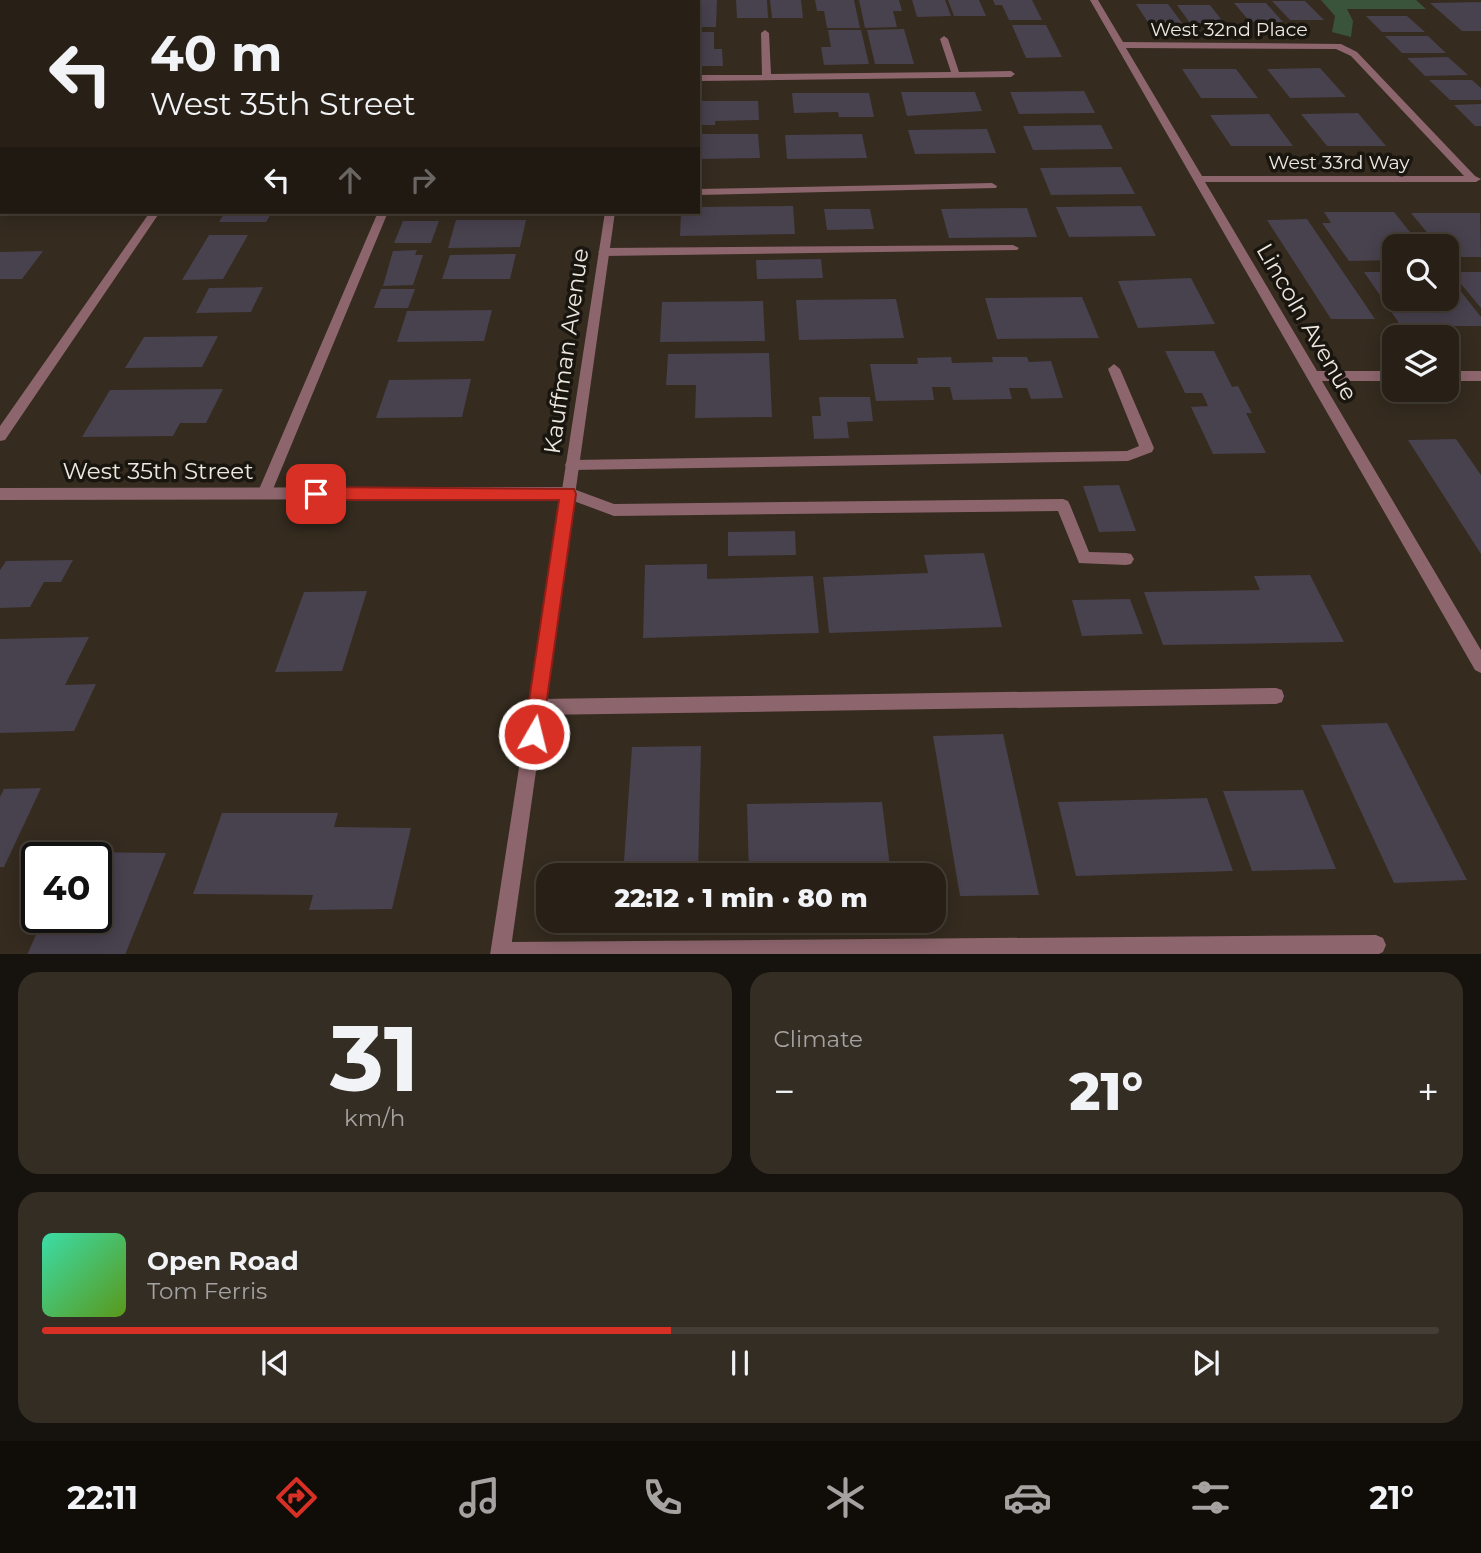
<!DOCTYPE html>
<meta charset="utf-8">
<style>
:root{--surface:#282017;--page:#342d24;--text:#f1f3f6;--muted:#a5a3a1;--line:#443e36;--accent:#d93025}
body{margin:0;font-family:Montserrat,sans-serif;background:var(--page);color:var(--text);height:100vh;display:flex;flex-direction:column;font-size:26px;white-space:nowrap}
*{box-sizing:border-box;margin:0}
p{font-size:23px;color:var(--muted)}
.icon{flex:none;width:38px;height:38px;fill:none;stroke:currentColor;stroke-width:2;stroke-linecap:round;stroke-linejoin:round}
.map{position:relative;height:954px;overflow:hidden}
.details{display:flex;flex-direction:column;gap:18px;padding:18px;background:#16120d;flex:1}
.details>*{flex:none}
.guide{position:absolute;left:0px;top:0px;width:700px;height:214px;box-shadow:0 4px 18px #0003,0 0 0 2px var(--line);background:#282017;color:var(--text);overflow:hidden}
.fabs{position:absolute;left:1382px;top:234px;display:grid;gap:14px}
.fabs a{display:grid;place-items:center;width:77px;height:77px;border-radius:14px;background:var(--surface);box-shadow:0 4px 18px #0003,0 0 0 2px var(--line);font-size:35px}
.speed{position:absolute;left:21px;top:842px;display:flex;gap:14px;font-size:35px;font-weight:700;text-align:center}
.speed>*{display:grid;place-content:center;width:91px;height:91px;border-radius:50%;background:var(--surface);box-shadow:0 4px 18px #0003,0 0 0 2px var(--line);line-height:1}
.speed .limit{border:4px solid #111;border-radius:10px;background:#fff;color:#111}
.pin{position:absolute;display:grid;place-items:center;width:60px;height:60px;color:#fff;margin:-30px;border-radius:14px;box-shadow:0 4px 10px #0006}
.me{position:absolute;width:77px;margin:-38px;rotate:8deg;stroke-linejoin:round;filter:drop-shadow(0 0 5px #0008)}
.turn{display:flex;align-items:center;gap:24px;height:147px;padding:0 35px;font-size:32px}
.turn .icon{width:91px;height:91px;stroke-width:2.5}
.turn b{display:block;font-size:49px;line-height:60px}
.lanes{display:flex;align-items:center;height:66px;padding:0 35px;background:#0003;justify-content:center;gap:35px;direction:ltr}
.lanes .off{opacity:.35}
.big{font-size:52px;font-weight:800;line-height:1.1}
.details .tile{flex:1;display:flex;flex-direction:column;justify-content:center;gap:10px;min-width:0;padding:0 24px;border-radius:21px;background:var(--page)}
.details .dial{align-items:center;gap:0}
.dial b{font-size:91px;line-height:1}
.song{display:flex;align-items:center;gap:21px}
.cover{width:84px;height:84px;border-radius:10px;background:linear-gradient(135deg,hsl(160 70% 55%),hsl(90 70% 35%))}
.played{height:7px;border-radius:4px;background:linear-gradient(90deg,var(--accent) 45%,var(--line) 45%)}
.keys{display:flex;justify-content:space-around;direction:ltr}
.heat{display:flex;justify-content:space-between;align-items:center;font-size:38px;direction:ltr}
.details .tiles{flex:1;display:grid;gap:18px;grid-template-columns:1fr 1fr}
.tile:last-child{grid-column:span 2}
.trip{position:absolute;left:536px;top:863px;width:410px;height:70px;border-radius:21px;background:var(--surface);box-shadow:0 4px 18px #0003,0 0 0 2px var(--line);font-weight:800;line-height:70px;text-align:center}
.dock{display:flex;height:112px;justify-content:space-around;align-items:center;background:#100d09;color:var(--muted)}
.dock .icon{width:49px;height:49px}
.dock .on{color:var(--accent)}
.dock b{font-size:32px;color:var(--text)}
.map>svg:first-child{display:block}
</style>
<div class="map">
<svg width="1481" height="955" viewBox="0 0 1481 955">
<rect width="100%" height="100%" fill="#352b1f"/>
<!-- green -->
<path fill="#3a543c" d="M1321 0H1416L1426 9H1347L1353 21 1351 37 1332 32 1335 16Z"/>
<!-- building -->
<path fill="#48414e" d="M698 0H717L716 27H698Z
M736 0H767L768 18H737Z
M770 0H801L803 18H772Z
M815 0H854L860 28H827L824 11H817Z
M859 0H899L902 11H893L897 27 865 28Z
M912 0H945L951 16 917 17Z
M948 0H979L986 16H954Z
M993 0H1032L1042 20H1009L1002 5H995Z
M1272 1H1305L1324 20H1290Z
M1481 2V31H1462L1430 3Z
M1234 3H1266L1283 22H1250Z
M1136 4H1168L1182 23 1149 24Z
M1177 5H1210L1224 23H1190Z
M1366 16H1407L1425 32H1382Z
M1012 25H1046L1062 57 1026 58Z
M904 29 914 64H875L867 30Z
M828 30H861L869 64 824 65 821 47H831Z
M698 32H714V49H722L723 66H698Z
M1385 36H1428L1446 53H1402Z
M1448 57 1468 75 1425 76 1407 58Z
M1320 68 1346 97 1290 98 1267 69Z
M1182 69H1236L1258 98H1201Z
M1429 80H1472L1481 88V100H1450Z
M1084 91 1095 113 1019 114 1010 92Z
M901 92H975L982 111 907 116Z
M792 93H869L874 117H839L838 112 794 113Z
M698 101H758L759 120 715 121V125H698Z
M1481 104V126H1475L1454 105Z
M1358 113 1386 146H1327L1301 114Z
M1269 114 1293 146H1231L1210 115Z
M1101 125 1113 149 1033 150 1023 126Z
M987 129 996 153 915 154 908 130Z
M698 134H758L760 158 698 159Z
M862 134 867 158 787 159 785 135Z
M1121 167 1135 194 1051 195 1040 168Z
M793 206 795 234 680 236 681 212H698V207Z
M1141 206 1156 236 1069 237 1056 207Z
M1027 208 1037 237 949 238 941 209Z
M824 209H870L874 229 827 230Z
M225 212H272L266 222H219Z
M1324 212H1394L1422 247H1395V260L1349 261 1322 223H1331Z
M1411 213H1480L1481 257H1447V247H1439Z
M1307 219 1375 319H1331L1267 220Z
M456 220H526L520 247 448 248Z
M403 221H439L431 243H394Z
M209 235H248L223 279 182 280Z
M417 250 415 255H423L413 285 383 286 393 251Z
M43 251 22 279H0V252Z
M516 254 510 279H442L450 255Z
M821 259 823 278 757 279 756 260Z
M1364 272H1395V299H1447V274L1481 317V326H1401Z
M1451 272H1481V308Z
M1191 278 1215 324 1138 328 1118 281Z
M263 287 251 312 196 313 209 288Z
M381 289H415L408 308H374Z
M1082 297 1099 338 997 339 985 298Z
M896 299 904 338 799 340 796 300Z
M763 301 765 341 660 342 662 302Z
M492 310 484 341 397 342 407 311Z
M218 336 202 367 125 368 144 337Z
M1165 351H1214L1232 387 1238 386 1252 413H1246L1266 453 1213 454 1191 407 1208 406 1202 393H1185Z
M769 353 772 417 695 418 696 385H666L668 354Z
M951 357 952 363 993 362 992 357H1027L1029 362 1051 361 1063 398 1031 399 1027 388H1009L1012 399 953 400 950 387H932L934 400 876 401 870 364H918L917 358Z
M471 379 462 417 376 418 389 380Z
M223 389 206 423H180L173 436 82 437 110 390Z
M819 397H870L873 421 847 422 849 438 814 439 812 416H821Z
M1456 439 1481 475V554L1408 440Z
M1119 485 1136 531 1099 532 1083 486Z
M795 531 796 555 728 556V532Z
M984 553 1002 627 829 633 823 577 928 573 924 555Z
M73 560 61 582H44L30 607 0 608V570L6 561Z
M707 564V579L813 576 819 633 643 638 645 565Z
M1310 575 1344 642 1163 645 1144 592 1260 590 1254 576Z
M367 591 342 671 275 672 304 592Z
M1130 599 1143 634 1082 636 1072 600Z
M89 637 65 685 96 684 74 731 0 733V639Z
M1387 723 1467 880 1394 883 1321 725Z
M1003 734 1039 895 960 896 933 736Z
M701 746 698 875H623L632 747Z
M41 788 4 867H0V797L4 789Z
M1303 790 1336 869 1252 871 1223 791Z
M1207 798 1233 871 1076 876 1058 802Z
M882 802 891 875H749L747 804Z
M222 813H338L334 827 411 828 392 909 309 910 313 895 193 894Z
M75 852 166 853 125 955H27L44 917H96V858H72Z"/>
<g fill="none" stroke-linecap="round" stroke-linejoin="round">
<!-- service -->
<path fill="#8d656d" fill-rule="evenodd" d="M0 10H2V14H0Z
M765 30 769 33 771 74 951 72 940 39 944 36 948 39 959 72 1011 71 1015 74 1011 77 698 81V75H762L761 33Z
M0 176H2V182H0Z
M992 183 997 186 996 188 698 195V189Z
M378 212H388L271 494 269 498H259L257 494Z
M1013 245 1019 248 1017 250 604 256 598 252 604 248Z
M1114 364 1120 369 1154 448 1152 452 1128 461 572 470 567 469 565 465 567 461 572 460 1127 451 1139 446 1108 369Z
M568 487 614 504 1063 499 1068 501 1070 505 1089 552 1126 553 1131 554 1134 559 1131 564 1126 565 1079 563 1058 511 614 516 563 497 561 493 563 489Z
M1276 688 1282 690 1284 696 1282 702 1276 704 538 715 532 713 530 707 532 701 538 699Z
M1376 935 1383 938 1386 945 1383 952 1377 955H492L491 952 494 945 501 942Z"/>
<!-- minor -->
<path fill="#8d656d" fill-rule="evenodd" d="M298 0H306L297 2Z
M1090 0H1098L1123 42 1341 44 1357 52 1475 176 1481 179 1476 182H1205L1317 371H1395V381H1322L1481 650V673L1475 670ZM1126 48 1336 49 1351 56 1464 176H1202Z
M150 212H160L5 440 0 441V426Z
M1447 371H1481V381H1447Z
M568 487 573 489 575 493 573 497 568 499 0 500V488Z"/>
<!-- tertiary -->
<path fill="#8d656d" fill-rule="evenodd" d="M636 0H644V2H636Z
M0 81H2V87H0Z
M605 212H615L510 955H490Z"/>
</g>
<!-- route -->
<path fill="#d93025" stroke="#8d1f18" stroke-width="2" d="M316 487 574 489 576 494 541 741 534 744 527 741 524 734 559 500H316L308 494Z"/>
<g text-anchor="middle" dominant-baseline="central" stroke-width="7" stroke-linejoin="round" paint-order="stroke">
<!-- far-street labels -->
<g font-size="19" fill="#ede7df" stroke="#19150f">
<text x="1229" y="29">West 32nd Place</text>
<text x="1339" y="162">West 33rd Way</text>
</g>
<!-- street labels -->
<g font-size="23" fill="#ede7df" stroke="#19150f">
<text transform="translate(1307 322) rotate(60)">Lincoln Avenue</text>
<text transform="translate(566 351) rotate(-82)">Kauffman Avenue</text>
<text x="158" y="471">West 35th Street</text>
</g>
</g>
</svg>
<div class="fabs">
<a><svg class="icon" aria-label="search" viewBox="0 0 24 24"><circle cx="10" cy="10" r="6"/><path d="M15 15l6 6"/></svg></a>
<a><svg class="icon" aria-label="layers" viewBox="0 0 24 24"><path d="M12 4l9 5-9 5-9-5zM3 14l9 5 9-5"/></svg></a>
</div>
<div class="speed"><div class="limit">40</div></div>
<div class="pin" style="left:316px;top:494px;background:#d93025"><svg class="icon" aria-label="arrive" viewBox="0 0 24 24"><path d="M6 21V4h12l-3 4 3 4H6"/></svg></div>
<svg class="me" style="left:534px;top:734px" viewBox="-20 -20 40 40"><circle r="17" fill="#d93025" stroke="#fff" stroke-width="3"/><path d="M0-11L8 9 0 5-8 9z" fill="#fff"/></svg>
<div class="trip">22:12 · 1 min · 80 m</div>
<div class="guide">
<div class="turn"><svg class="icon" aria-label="left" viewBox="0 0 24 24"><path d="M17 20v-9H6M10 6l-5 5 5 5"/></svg><div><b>40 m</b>West 35th Street</div></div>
<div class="lanes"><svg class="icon" aria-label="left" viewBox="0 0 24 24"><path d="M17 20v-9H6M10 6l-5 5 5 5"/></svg><svg class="icon off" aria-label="ahead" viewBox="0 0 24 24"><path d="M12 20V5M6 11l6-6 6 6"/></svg><svg class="icon off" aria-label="right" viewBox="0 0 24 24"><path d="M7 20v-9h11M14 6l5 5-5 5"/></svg></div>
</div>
</div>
<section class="details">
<div class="tiles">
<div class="tile dial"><b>31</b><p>km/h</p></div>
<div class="tile"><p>Climate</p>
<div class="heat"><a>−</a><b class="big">21°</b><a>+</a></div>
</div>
<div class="tile">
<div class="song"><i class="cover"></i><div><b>Open Road</b><p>Tom Ferris</p></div></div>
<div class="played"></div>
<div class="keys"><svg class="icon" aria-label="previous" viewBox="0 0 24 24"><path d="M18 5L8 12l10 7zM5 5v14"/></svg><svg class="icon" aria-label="pause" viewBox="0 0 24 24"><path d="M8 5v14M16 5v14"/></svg><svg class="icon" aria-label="next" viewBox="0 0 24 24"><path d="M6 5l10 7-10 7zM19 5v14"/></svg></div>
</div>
</div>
</section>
<nav class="dock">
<b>22:11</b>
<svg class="icon on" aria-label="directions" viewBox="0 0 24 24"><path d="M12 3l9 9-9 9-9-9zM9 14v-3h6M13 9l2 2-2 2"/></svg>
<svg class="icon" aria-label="music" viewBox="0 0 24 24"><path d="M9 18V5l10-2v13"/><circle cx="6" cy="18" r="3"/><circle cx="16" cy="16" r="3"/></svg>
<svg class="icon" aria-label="phone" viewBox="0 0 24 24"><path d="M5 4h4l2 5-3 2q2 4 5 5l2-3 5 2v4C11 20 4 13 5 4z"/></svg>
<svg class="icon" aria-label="climate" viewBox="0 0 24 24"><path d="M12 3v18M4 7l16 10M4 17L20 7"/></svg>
<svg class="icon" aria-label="car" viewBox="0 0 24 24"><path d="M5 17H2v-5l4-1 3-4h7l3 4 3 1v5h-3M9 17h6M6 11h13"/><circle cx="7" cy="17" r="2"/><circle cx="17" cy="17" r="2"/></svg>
<svg class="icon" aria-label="filters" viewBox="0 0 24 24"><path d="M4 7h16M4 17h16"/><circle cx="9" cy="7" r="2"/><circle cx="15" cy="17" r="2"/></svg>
<b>21°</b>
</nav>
